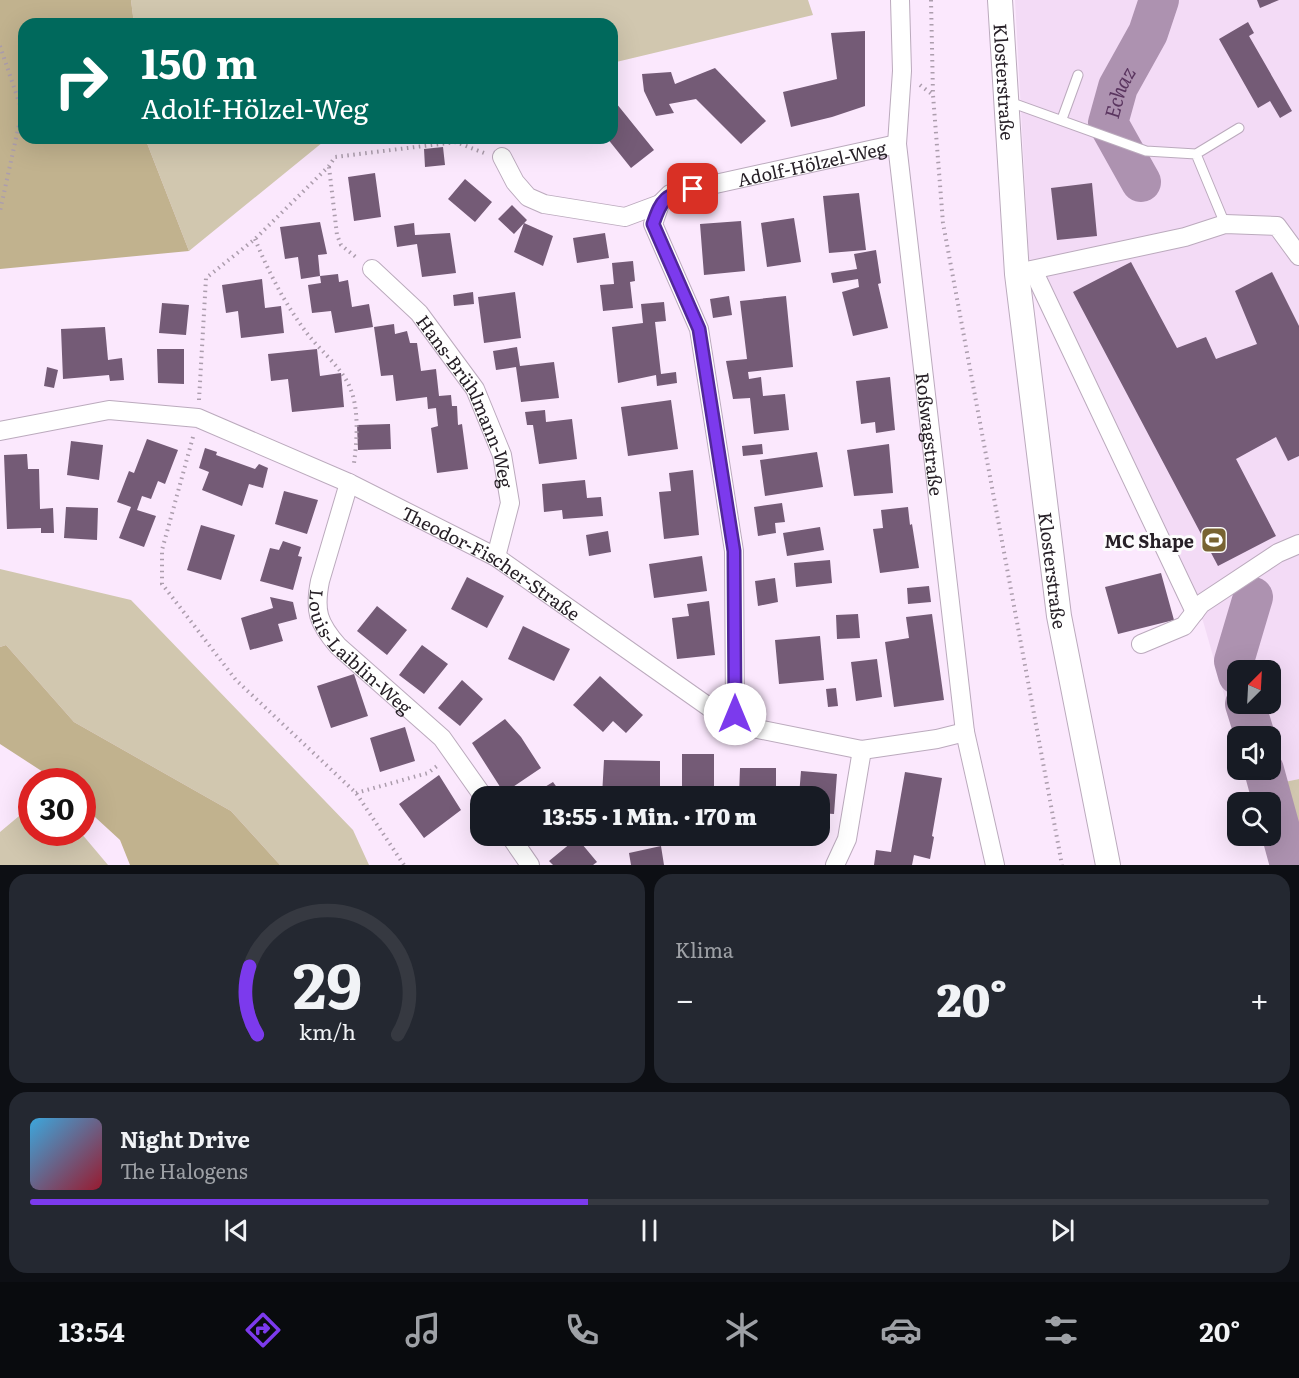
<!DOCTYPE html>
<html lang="de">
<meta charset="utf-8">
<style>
:root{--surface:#171b24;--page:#242831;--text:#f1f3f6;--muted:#9ea1a6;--line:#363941;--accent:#7c3aed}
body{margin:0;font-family:Literata,serif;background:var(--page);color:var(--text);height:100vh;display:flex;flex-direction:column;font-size:22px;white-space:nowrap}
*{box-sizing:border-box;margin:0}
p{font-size:20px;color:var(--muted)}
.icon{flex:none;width:33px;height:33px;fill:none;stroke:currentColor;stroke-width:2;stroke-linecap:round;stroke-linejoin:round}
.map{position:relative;height:865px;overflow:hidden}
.sheet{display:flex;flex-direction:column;gap:9px;padding:9px;background:#0d0f14;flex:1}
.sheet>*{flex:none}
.banner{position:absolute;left:18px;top:18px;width:600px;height:126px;border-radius:18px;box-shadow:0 6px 24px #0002;background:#00695c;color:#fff;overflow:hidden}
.needle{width:39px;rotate:24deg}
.tools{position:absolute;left:1227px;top:660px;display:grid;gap:12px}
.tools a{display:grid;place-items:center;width:54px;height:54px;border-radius:12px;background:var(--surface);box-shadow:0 6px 24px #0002;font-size:30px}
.speed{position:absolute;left:18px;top:768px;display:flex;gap:12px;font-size:30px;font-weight:700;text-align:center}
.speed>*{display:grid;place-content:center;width:78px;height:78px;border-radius:50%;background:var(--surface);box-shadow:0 6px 24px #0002;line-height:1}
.speed .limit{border:9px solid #d22;background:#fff;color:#111}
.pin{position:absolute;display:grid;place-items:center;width:51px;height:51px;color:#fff;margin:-26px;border-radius:12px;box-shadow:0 3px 9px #0006}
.me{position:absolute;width:66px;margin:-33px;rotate:0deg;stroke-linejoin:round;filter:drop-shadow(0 0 4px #0008)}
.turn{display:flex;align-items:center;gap:21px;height:126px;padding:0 24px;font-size:27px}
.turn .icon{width:78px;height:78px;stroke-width:2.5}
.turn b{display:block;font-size:42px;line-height:51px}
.big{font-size:45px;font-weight:800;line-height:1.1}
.sheet .tile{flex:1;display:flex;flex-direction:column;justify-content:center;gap:9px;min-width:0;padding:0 21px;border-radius:18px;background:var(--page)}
.sheet .dial{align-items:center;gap:0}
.dial svg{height:156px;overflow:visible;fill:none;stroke:var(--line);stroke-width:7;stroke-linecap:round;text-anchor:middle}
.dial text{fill:var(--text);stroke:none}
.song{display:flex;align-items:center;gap:18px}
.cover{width:72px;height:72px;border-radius:9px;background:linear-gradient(135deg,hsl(200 70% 55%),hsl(350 70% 35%))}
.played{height:6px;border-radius:3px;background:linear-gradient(90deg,var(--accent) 45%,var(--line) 45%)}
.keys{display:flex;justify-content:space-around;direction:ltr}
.heat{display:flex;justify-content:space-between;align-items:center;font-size:33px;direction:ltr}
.sheet .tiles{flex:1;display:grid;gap:9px;grid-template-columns:1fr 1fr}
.tile:last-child{grid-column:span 2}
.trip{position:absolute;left:470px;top:786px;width:360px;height:60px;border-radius:18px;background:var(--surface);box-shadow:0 6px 24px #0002;font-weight:800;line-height:60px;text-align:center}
.tabs{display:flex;height:96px;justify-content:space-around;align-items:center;background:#090b0e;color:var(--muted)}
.tabs .icon{width:42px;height:42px}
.tabs .current{color:var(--accent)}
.tabs b{font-size:27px;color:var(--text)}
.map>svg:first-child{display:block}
</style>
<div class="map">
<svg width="1299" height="865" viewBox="0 0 1299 865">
<rect width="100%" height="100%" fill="#fbe8fd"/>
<!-- built -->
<path fill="#f3dbf6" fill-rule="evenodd" d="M1015 0H1299V779L1252 789 1246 770H1270V736H1238L1237 740 1203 621 1029 260ZM1238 670H1270V704H1238Z"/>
<!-- green -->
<path fill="#d1c7af" d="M131 0H808L813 15 612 63V24H134Z
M145 138H328L189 251Z
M0 569 131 600 353 830 369 865H280L231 811 74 722 6 645 0 647Z
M1299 779V865L1275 784Z
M31 806 32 832 81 833 108 865H0V832Z"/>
<!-- forest -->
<path fill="#c1b28e" d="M0 0H131L134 24H24V138H145L189 251 0 269Z
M6 645 74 722 231 811 280 865H130L120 840 83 806 82 782 57 781 0 744V647Z"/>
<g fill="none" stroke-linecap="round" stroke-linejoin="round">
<!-- river -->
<g stroke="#ad92b0" stroke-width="40">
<path id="s1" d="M1141 182 1108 123 1118 87 1148 33 1159 0"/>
<path d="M1238 675 1234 661 1253 597"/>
<path d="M1245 704 1255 736"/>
<path d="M1264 770 1290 865"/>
</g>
</g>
<!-- building -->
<path fill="#745b76" d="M1257 0H1279L1260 8Z
M1248 22 1254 33 1249 36 1292 111 1280 118 1270 101 1258 108 1219 39Z
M865 31V106L832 117 791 127 783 92 837 79 831 33Z
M715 68 766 121 741 144 696 99 669 104 674 113 656 116 644 91 642 74 671 72 675 84Z
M612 98 654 150 631 168 607 138H612Z
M443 147 445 165 425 167 424 149Z
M375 173 381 217 354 221 348 177Z
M465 179 492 202 475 222 448 199Z
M1092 183 1097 236 1057 240 1051 188Z
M859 193 866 250 829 253 823 196Z
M512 205 527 220 514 234 498 219Z
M794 218 801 262 767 267 761 223Z
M741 221 745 271 704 275 700 224Z
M320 222 327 254 318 255 320 276 338 274 339 282 348 280 352 307 369 304 373 327 335 333 331 311 312 313 308 285 321 283 320 276 301 279 298 257 285 259 280 227Z
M414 223 415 235 450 233 456 273 422 277 417 244 397 247 394 226Z
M524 223 553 236 543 266 514 252Z
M605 233 609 258 577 263 573 238Z
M876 250 881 283 878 284 888 328 853 336 842 292 859 287 858 279 833 283 831 273 857 269 854 254Z
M633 261 635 281 630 282 633 308 603 311 600 285 614 284 612 263Z
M1131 262 1177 348 1206 337 1216 359 1257 344 1235 291 1272 272 1299 326V456L1288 461 1276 437 1236 459 1276 536 1218 566 1073 292Z
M262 279 265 308 281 306 284 333 241 338 238 311 226 313 222 285Z
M473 292 474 304 454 306 453 295Z
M515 292 521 338 484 343 478 297Z
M729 296 732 315 713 318 710 299Z
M786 296 793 367 748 372 749 379 761 377 763 396 785 394 789 430 754 434 750 398 733 399 726 361 747 359 740 301Z
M664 302 666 321 655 322 661 374 676 372 677 383 657 386 656 375 618 383 612 327 643 323 641 304Z
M162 303 189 305 186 335 159 333Z
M394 324 395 334 407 331 410 343H417L421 371 436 369 439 396 451 395 452 406H457L458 425 462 424 468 469 437 473 431 428 438 426 436 408 428 409 427 397 396 401 393 375 381 376 374 327Z
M105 327 108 360 122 358 124 380 110 381 109 375 63 379 61 329Z
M517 347 520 366 554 362 559 398 521 402 516 367 496 370 493 351Z
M157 349H184V384L158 383Z
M317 349 320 376 341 373 344 407 292 412 288 379 271 381 268 354Z
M47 367 58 370 54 388 44 386Z
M890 377 895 430 876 433 875 422 861 424 856 381Z
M671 400 678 449 628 456 621 407Z
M545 410 546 422 572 419 577 459 539 464 533 425H527L525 412Z
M390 424 391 449 358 450 357 425Z
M147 439 178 450 165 484 158 481 151 499 142 496 137 510 156 516 144 547 119 538 131 507 117 502 129 471 134 473Z
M71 441 103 445 99 480 67 475Z
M762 444 763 454 743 456 742 446Z
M889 444 893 493 854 496 847 450Z
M205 448 217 452 216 455 255 469 259 464 268 468 263 488 249 484 242 506 202 490 209 472 199 468Z
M817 452 823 487 765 496 760 460Z
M27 454 28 469H39L40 509 53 508 54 533H41V528L7 529 4 455Z
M693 470 699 535 664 539 659 492 671 491 669 473Z
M585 480 587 498 601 497 603 516 563 519 562 510 544 512 542 484Z
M284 491 318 500 307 534 275 524Z
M782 503 785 522 775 523 776 533 758 536 754 507Z
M66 507 98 508 97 540 64 538Z
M908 507 910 525 912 524 919 568 880 573 873 529 883 528 881 510Z
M201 525 235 535 221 580 187 570Z
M820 527 824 550 787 556 783 533Z
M608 531 611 552 589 556 586 535Z
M283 541 301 547 298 556 302 557 293 590 260 581 270 548 279 550Z
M702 556 707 591 654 598 649 564Z
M830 560 832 583 796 587 794 563Z
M1161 573 1174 620 1118 634 1105 587Z
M467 577 504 596 487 628 451 609Z
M775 578 778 602 758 606 755 581Z
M929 586 931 602 908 604 907 588Z
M270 597 293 602 297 619 278 624 283 641 250 650 241 618 273 608Z
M709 601 715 655 677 659 672 618 689 616 687 604Z
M377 606 407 630 387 655 357 631Z
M858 614 860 638 837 639 836 615Z
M932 614 944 700 894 707 885 642 909 638 906 617Z
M523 626 570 649 554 681 508 659Z
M820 636 824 680 779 684 775 640Z
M422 645 448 664 424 694 399 675Z
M877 659 882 697 856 701 851 662Z
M354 674 368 716 331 728 317 686Z
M600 676 643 715 626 733 613 721 603 732 573 705Z
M462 680 483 699 460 726 438 708Z
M836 688 838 706 828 707 826 689Z
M505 719 521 737 541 768 504 793 472 743Z
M405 727 415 761 380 772 370 738Z
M682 754H714V795H682Z
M604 760 660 761V796H602Z
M740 768H776V796H739Z
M801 771 837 774 834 814 819 813V796H799Z
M905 772 942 778 932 836 934 837 930 859 914 855 912 865H874L876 850 891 852Z
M439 775 461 810 424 838 399 804Z
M553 782 563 796H530Z
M528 836H542L532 841Z
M577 838 597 862 593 865H553L549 861Z
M661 846 664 865H631L629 853Z"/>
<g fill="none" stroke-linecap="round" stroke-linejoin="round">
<defs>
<path id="lane" d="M1007 101 1146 151 1196 154 1225 224
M1062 119 1078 75
M1196 154 1239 128"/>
<g id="street">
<path id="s2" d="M900 0 902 71 897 144 965 732 995 865"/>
<path d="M502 157 515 182 528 197 544 204 625 217 660 204"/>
<path id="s3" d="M372 269 419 313 475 389 502 455 510 503 496 557"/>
<path d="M1033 270 1195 612"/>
<path d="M1022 272 1185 237 1225 224 1277 226 1299 256"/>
<path id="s4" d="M0 431 109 410 198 418 349 483 496 557 733 724 862 750 937 739 965 732"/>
<path id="s5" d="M349 483 320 581C314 611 318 623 338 646L442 738 483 796"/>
<path d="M1141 644 1184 626 1201 604 1278 553 1299 544"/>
<path id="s6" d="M733 724 735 714 734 551 699 329 653 224 660 204 670 194 897 144"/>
<path d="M510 836 530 865"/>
<path d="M835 865 847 839 862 750"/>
</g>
<g id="secondary">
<path id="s7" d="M1000 0 1017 274 1059 616 1108 865"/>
</g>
</defs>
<!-- lane casing -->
<use href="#lane" stroke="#bbaabd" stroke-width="11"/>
<!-- street casing -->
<use href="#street" stroke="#bbaabd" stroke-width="20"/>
<!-- secondary casing -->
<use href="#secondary" stroke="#bbaabd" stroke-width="26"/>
<!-- path -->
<path stroke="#ac9dad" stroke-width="4" stroke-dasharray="1.5 4.5" stroke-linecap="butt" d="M931 0 933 95 943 223 1062 865
M0 46 22 111 0 211
M920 85 933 95
M329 167 337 235 341 245 357 258
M255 239C268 271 285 304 306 332 320 351 343 368 351 390 359 411 357 441 354 463
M199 400 206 278 255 239 329 166 335 157 456 142 484 153
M193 437 162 550V584L236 680 356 793 404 865
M356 793 428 773 437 766"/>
<!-- lane -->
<use href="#lane" stroke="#fff" stroke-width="9"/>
<!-- street -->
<use href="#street" stroke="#fff" stroke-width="18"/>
<!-- secondary -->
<use href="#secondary" stroke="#fff" stroke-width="24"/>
</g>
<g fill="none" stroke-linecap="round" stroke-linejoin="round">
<defs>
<path id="route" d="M693 189C665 195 662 198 653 224L699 329 734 551 735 714"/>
</defs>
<!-- route casing -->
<use href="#route" stroke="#51269a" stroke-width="15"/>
<!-- route -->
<use href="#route" stroke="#7c3aed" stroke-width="10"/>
</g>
<!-- icons -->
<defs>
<symbol id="stadium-square" viewBox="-11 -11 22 22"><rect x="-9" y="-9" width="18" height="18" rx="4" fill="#786332" stroke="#fcfcfc"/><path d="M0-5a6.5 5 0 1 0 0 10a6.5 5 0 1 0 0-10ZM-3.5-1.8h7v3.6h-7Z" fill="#fff"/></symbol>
</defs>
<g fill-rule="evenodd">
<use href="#stadium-square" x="1199" y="525" width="30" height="30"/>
</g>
<g text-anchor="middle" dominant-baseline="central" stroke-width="6" stroke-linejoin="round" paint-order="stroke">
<!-- street labels -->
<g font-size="18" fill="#272027" stroke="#fcfcfc">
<text stroke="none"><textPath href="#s7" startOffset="82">Klosterstraße</textPath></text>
<text stroke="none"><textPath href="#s6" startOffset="693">Adolf-Hölzel-Weg</textPath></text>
<text stroke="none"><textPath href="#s3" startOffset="166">Hans-Brühlmann-Weg</textPath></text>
<text stroke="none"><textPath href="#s2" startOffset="436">Roßwagstraße</textPath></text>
<text stroke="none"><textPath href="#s4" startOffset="528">Theodor-Fischer-Straße</textPath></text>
<text stroke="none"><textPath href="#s7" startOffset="573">Klosterstraße</textPath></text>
<text stroke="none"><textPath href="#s5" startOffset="190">Louis-Laiblin-Weg</textPath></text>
</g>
<!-- poi labels -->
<g font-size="18" font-weight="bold" fill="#272027" stroke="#fcfcfc" text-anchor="end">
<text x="1194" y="540">MC Shape</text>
</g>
<!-- water labels -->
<g font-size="20" font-style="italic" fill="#5a355f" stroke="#fcfcfc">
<text stroke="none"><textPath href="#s1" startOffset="100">Echaz</textPath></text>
</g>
</g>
</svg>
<div class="tools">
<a><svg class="needle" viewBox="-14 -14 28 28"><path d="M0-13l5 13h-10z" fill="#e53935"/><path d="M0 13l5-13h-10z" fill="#9ea1a6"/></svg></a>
<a><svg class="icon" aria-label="sound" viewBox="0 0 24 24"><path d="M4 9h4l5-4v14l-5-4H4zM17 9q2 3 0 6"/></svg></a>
<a><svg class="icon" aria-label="search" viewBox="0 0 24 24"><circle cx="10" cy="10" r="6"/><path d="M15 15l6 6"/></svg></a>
</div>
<div class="speed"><div class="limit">30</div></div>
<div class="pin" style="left:693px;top:189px;background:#d93025"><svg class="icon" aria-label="arrive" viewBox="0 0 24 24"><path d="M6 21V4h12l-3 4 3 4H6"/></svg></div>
<svg class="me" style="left:735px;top:714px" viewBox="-20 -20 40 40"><circle r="19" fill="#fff"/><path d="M0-13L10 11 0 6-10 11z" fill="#7c3aed"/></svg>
<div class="trip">13:55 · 1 Min. · 170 m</div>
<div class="banner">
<div class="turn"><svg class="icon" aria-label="right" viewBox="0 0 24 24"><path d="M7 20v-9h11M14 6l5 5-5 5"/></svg><div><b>150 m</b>Adolf-Hölzel-Weg</div></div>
</div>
</div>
<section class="sheet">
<div class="tiles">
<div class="tile dial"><svg viewBox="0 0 100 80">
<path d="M14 69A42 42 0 1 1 86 69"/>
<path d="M14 69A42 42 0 0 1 10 34" stroke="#7c3aed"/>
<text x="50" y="56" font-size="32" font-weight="700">29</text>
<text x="50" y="72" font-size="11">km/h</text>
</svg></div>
<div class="tile"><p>Klima</p>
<div class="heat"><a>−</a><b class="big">20°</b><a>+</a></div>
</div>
<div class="tile">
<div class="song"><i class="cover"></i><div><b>Night Drive</b><p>The Halogens</p></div></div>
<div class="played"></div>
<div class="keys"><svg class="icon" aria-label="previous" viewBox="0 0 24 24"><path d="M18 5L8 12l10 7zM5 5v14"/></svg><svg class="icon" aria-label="pause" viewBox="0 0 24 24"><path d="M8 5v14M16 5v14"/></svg><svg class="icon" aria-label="next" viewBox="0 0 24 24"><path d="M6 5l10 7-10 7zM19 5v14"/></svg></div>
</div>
</div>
</section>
<nav class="tabs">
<b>13:54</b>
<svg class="icon current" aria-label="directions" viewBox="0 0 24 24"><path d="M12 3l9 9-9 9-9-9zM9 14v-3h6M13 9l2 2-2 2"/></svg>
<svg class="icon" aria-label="music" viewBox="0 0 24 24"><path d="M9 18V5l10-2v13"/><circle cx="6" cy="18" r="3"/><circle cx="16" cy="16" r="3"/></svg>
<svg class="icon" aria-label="phone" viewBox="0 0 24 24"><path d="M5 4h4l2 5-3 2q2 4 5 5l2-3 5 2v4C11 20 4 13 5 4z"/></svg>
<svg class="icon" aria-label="climate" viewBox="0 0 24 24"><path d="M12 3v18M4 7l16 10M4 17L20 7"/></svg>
<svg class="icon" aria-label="car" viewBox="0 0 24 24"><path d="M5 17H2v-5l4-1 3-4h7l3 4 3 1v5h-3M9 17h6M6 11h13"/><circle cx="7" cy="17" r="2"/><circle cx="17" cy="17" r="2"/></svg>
<svg class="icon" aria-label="filters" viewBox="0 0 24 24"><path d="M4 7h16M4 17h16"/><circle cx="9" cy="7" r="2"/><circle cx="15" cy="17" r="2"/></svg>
<b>20°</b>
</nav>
